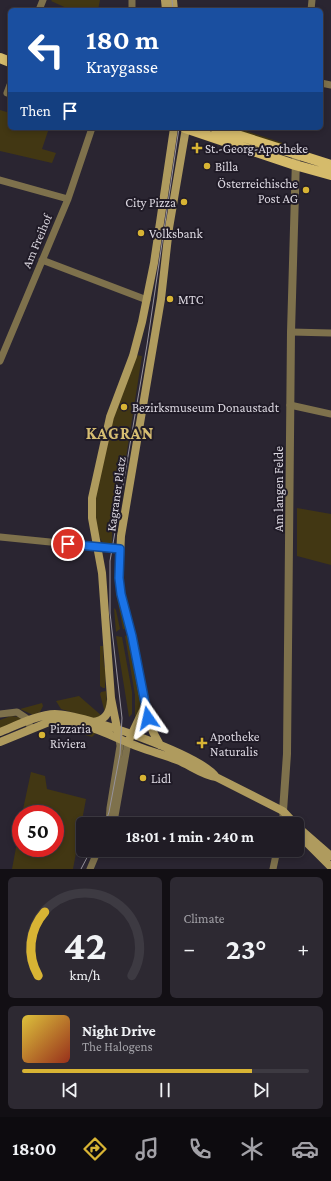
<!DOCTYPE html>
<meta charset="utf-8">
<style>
:root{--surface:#201c25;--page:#2d2932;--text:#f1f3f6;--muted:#a2a1a7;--line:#3d3a42;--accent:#d8b434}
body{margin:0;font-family:"Crimson Pro",serif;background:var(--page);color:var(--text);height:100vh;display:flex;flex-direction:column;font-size:15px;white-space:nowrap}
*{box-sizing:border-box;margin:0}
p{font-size:13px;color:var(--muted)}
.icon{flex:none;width:22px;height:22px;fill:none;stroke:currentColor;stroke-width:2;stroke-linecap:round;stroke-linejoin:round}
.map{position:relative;height:869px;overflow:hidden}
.details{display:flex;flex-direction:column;gap:8px;padding:8px;background:#120f14;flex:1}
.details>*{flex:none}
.guide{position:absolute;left:8px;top:8px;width:315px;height:122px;border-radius:6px;box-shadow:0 2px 6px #0003,0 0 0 1px var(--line);background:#1a4fa0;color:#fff;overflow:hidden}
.speed{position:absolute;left:12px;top:805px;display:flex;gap:8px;font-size:20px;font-weight:700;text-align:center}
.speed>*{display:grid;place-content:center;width:52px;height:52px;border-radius:50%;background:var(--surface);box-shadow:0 2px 6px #0003,0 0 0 1px var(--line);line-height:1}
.speed .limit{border:6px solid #d22;background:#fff;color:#111}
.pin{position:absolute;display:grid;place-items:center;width:34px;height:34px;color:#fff;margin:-17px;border:2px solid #fff;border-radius:50%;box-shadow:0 1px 4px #0007}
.me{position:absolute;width:44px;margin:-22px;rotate:349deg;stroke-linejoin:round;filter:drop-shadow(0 0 3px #0008)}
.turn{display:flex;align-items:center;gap:14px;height:84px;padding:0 12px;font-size:18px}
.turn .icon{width:52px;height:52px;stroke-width:2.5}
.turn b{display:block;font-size:28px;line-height:34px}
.then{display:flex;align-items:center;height:38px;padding:0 12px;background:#0003;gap:8px;font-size:15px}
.big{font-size:30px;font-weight:700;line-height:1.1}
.details .card{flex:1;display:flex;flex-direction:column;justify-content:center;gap:6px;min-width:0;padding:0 14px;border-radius:6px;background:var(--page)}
.details .dial{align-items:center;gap:0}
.dial svg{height:104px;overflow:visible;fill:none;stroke:var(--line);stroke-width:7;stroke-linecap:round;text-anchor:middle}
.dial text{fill:var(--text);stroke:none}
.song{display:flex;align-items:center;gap:12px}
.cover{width:48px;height:48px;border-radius:6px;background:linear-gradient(135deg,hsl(50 70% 55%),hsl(10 70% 35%))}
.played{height:4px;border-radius:2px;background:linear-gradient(90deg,var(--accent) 80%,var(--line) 80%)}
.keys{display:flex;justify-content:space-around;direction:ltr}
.heat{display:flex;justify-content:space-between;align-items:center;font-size:22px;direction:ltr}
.details .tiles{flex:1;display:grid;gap:8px;grid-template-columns:1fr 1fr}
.card:last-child{grid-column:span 2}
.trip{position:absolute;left:76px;top:817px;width:228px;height:40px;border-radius:6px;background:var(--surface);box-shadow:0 2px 6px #0003,0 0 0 1px var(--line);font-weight:700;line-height:40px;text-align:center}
.tabs{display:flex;height:64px;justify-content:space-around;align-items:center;background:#0d0b0f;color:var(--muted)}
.tabs .icon{width:28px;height:28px}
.tabs .on{color:var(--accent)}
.tabs b{font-size:18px;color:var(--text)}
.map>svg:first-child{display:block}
</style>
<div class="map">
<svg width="331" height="869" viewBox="0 0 331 869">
<rect width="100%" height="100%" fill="#2a2531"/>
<!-- green -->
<path fill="#423713" d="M52 0H100L98 10H71L51 1Z
M0 110 10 113V128H49L42 149 56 153 52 163 0 151Z
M230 128H237L286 144V146Z
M136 355 142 356 122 483H119L112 528V543H103C95 533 95 512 95 500L110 425Z
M297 508 331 514V565L297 556Z
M118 591 128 630 123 629 116 594Z
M114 608 116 610 120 629 116 632Z
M129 634 142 693 141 707 135 720V695L125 636Z
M116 636 122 637 132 692V714L129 717Z
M100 646H103L104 667 106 668 105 688H103L100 686Z
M106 691 107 703 105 713 100 694 101 692Z
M79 696 102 716 94 719 61 709 56 701Z
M42 703 43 706 40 712 33 715 20 709Z
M11 716 19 717 21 720 0 731V720Z
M57 725 73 726 96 733 92 737 58 727Z
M31 772 45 776 47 789 86 799 73 869H12L21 821V848H55V814H22Z"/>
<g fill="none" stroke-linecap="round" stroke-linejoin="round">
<!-- minor -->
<path stroke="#7e714c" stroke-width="7" d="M132 0V10
M39 10 43 0
M311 10 312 0
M321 83 331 85
M7 93 10 85
M0 180 68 199
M42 260 147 300
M291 332 331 333
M0 361 68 199 92 128
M290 405 331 414
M0 537 120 549
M0 714 17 712 26 718 31 728
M283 811V824
M109 824 110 808 120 746 119 738
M111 824 115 816 128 742
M90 869 98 850
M273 869 277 850"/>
<!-- tertiary -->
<path stroke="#7e714c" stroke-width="8" d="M283 811 287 754 291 332 296 159"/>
<!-- secondary -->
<path stroke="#af9b5e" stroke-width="8" d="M165 0 166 10
M173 0 174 10
M145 706 153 732 160 745
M92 722C105 721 110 713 111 700
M0 732C15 726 39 714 55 714 83 714 201 755 216 777
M119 738 111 698 102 573 92 518V498L110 417 133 356 142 322 154 263 174 128
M0 742 49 722C76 716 114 738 139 747 152 752 165 755 177 760 190 765 202 775 216 777L283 811 295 824
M128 742 145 706 132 636 121 594 119 578 121 536 161 299 169 228 186 128
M297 826 305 841 331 867
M300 829 331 856"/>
<!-- primary -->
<path stroke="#d5bb6b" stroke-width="10" d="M0 58 10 62
M185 128 295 165 331 175
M215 128 331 165"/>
<!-- tram -->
<path stroke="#97939d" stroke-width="1" d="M172 0 173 10
M105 824 109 812 120 754 122 718 110 613V561L147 345 179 128
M81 869 91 850"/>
</g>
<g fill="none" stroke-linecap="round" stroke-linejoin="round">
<defs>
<path id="route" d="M68 544 120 549 119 578 121 594 132 636 148 718"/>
</defs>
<!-- route casing -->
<use href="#route" stroke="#114b97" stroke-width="10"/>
<!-- route -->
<use href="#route" stroke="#1a73e8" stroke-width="7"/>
</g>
<!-- markers -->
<g fill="#d8b434" stroke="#201b27" stroke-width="1.5">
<path d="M195 142h4v4h4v4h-4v4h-4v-4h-4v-4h4z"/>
<circle cx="207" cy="166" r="4"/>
<circle cx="306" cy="190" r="4"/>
<circle cx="184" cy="202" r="4"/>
<circle cx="141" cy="233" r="4"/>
<circle cx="170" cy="299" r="4"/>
<circle cx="124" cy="407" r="4"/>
<circle cx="42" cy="735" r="4"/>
<path d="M200 737h4v4h4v4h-4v4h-4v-4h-4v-4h4z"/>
<circle cx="143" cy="778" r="4"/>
</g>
<g text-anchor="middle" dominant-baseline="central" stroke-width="4" stroke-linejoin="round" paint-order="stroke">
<!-- poi labels -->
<g font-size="13" fill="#dbd7e0" stroke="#201b27" text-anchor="start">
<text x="205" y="148">St.-Georg-Apotheke</text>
<text x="215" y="166">Billa</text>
<text x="298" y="183" text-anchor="end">Österreichische<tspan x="298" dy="15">Post AG</tspan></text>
<text x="176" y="202" text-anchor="end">City Pizza</text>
<text x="149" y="233">Volksbank</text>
<text x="178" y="299">MTC</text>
<text x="132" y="407">Bezirksmuseum Donaustadt</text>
<text x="50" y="728">Pizzaria<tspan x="50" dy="15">Riviera</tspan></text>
<text x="210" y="736">Apotheke<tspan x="210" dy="15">Naturalis</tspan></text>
<text x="151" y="778">Lidl</text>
</g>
<!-- street labels -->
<g font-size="13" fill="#dbd7e0" stroke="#201b27">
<text transform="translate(37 241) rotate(-67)">Am Freihof</text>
<text transform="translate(278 489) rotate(-90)">Am langen Felde</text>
<text transform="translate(116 494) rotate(-82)">Kagraner Platz</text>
</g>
<!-- district labels -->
<g font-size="17" font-weight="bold" letter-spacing="1" fill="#d7be72" stroke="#201b27">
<text x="120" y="433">KAGRAN</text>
</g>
</g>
</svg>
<div class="speed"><div class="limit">50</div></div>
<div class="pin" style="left:68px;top:544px;background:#d93025"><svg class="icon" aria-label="arrive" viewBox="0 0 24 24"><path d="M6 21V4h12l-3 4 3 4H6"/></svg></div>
<svg class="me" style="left:148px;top:718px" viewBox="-20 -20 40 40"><path d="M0-17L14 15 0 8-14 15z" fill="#1a73e8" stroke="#fff" stroke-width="4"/></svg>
<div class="trip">18:01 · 1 min · 240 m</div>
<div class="guide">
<div class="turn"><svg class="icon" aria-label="left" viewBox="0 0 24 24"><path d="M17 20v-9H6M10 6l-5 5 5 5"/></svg><div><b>180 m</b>Kraygasse</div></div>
<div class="then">Then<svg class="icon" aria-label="arrive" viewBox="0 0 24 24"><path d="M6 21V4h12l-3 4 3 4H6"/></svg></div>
</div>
</div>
<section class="details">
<div class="tiles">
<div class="card dial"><svg viewBox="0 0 100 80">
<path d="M14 69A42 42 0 1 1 86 69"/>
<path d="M14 69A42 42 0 0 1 19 20" stroke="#d8b434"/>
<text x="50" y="56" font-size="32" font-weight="700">42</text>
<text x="50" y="72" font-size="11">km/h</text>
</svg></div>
<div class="card"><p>Climate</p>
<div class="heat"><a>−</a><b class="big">23°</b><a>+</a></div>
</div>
<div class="card">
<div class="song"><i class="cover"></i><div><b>Night Drive</b><p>The Halogens</p></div></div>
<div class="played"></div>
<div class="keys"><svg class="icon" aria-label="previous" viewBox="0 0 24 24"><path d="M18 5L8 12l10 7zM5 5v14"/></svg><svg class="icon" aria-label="pause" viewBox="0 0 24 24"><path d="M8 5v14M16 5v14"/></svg><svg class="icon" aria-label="next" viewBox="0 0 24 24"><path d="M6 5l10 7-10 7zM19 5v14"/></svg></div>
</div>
</div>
</section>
<nav class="tabs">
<b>18:00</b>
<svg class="icon on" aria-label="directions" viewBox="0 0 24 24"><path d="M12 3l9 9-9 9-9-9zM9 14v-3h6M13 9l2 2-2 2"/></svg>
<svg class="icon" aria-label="music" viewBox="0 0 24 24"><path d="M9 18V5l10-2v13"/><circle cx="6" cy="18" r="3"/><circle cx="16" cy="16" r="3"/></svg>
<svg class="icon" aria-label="phone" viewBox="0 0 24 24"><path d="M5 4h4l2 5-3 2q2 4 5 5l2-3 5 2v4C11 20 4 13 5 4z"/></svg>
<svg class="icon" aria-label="climate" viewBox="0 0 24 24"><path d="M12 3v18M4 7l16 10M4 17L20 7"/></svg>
<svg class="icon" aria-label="car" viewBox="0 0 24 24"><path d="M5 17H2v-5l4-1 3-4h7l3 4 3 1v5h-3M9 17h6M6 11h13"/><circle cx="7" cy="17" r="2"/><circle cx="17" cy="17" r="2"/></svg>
</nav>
